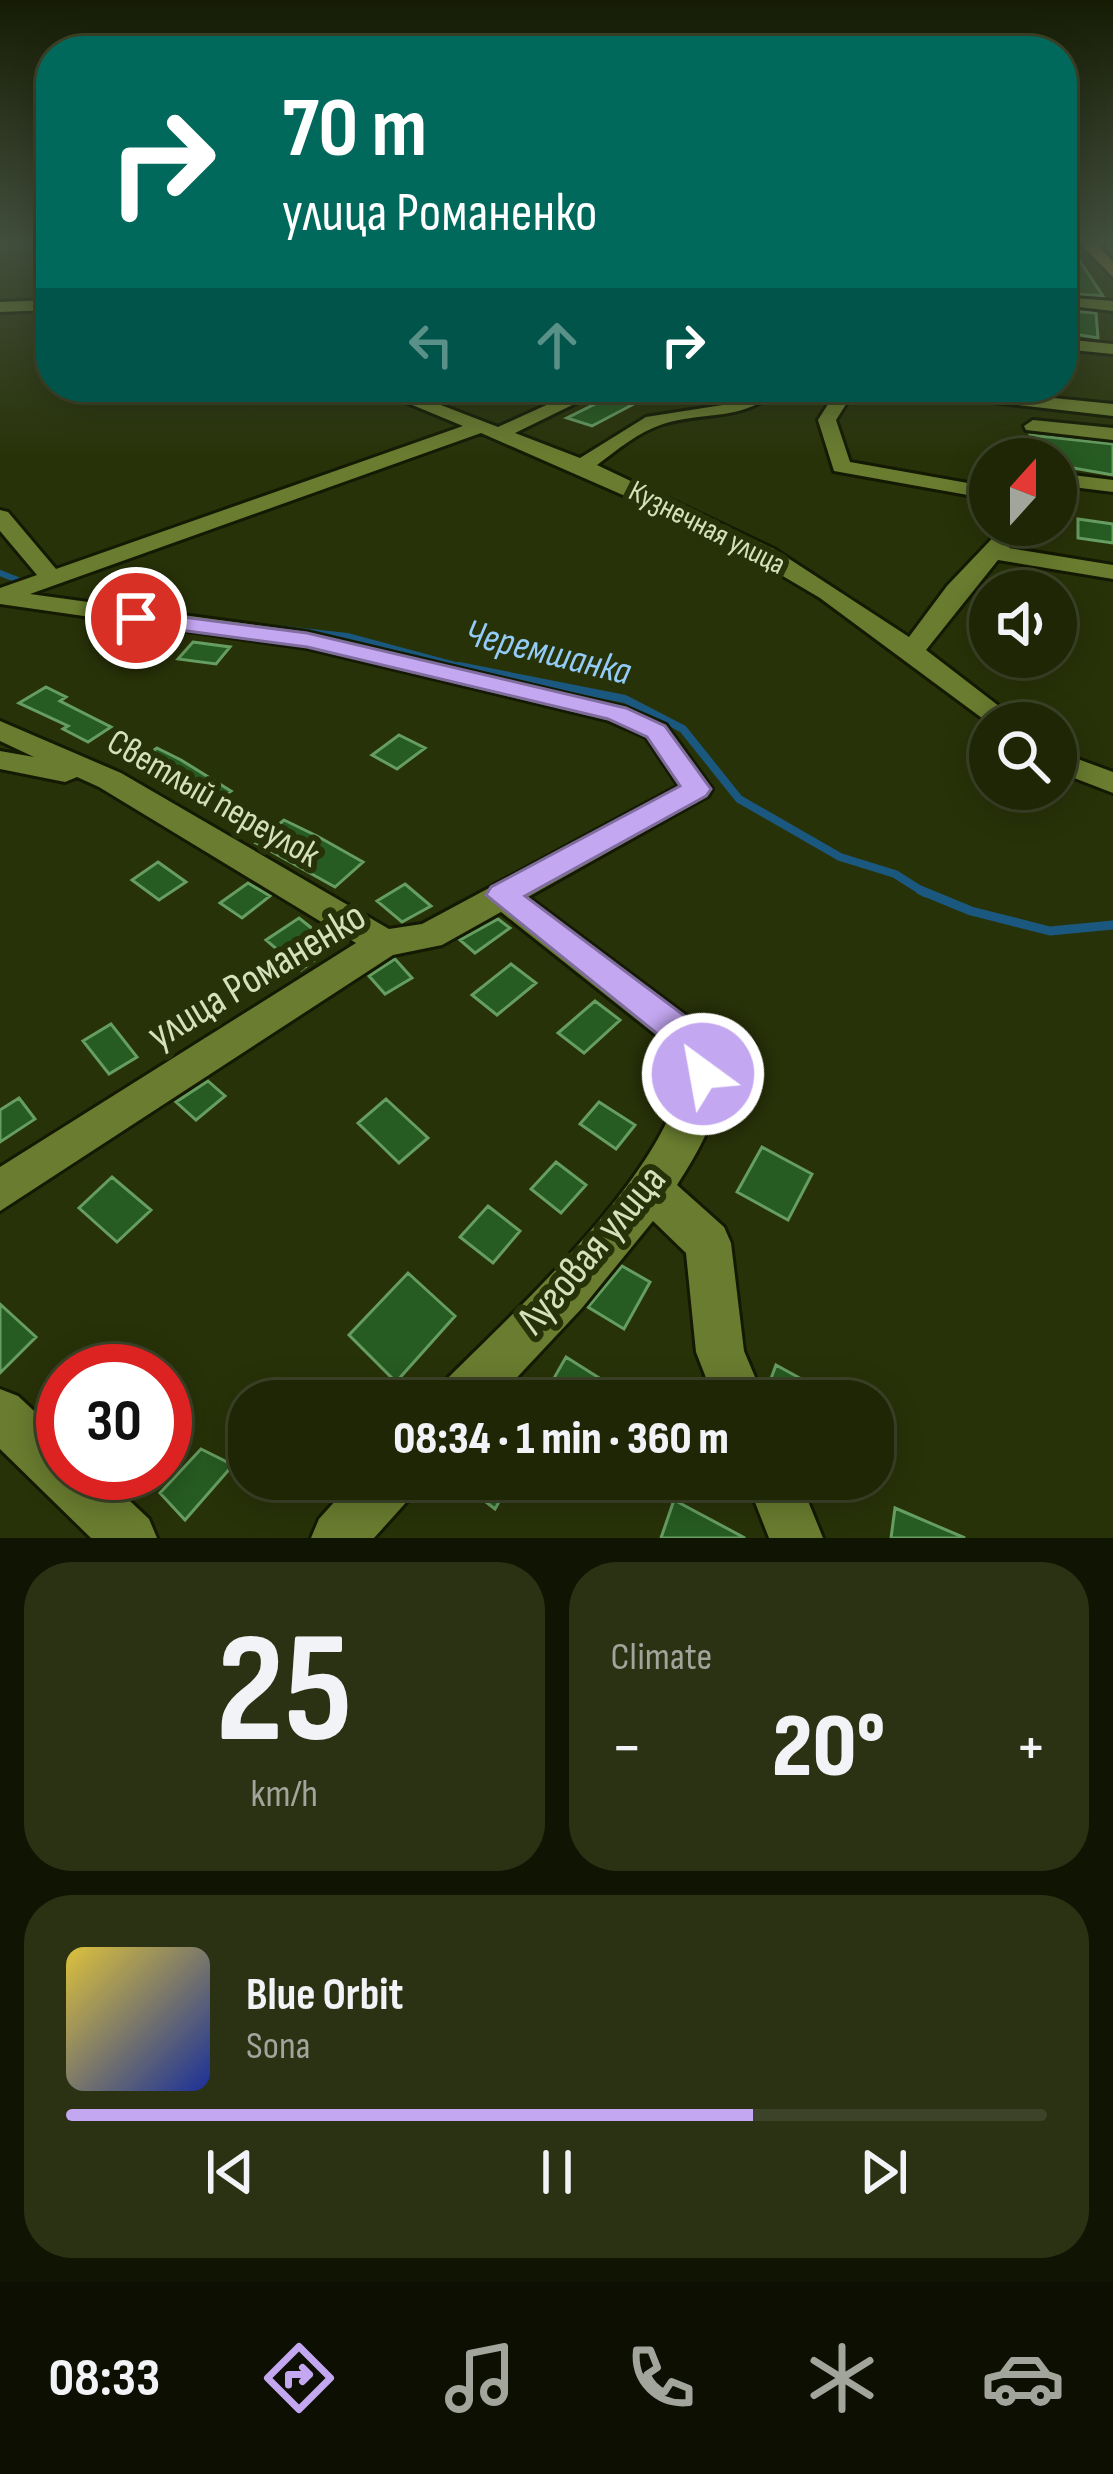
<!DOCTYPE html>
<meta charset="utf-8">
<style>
:root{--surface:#1e2606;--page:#2b3214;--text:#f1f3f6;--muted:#a1a59b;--line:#3c4328;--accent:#c4a7f1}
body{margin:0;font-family:"Sofia Sans Condensed",sans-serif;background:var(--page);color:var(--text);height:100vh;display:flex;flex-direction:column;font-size:45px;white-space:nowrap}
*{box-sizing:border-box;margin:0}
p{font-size:39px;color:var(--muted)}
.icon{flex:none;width:66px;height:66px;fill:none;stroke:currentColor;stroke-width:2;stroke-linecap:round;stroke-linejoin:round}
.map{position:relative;height:1538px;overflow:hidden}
.details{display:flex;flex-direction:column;gap:24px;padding:24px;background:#101503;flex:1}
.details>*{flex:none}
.hud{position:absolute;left:36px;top:36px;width:1041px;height:366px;border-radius:48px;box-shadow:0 6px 30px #0003,0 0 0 3px var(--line);background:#00695c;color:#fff;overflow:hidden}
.needle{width:78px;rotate:21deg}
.buttons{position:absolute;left:969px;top:438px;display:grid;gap:24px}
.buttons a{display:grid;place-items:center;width:108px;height:108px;border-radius:50%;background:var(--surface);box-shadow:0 6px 30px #0003,0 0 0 3px var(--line);font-size:60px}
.speed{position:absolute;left:36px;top:1344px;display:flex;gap:24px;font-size:60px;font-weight:700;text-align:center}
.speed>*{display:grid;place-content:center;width:156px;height:156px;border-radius:50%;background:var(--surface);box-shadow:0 6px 30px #0003,0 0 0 3px var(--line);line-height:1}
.speed .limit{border:18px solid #d22;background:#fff;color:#111}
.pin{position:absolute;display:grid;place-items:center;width:102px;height:102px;color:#fff;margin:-51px;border:6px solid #fff;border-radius:50%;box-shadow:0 3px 12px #0007}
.me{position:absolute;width:132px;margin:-66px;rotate:328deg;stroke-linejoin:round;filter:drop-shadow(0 0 9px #0008)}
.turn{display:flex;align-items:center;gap:42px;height:252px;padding:0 48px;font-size:54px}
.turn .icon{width:156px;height:156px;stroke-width:2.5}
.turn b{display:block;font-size:84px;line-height:102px}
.lanes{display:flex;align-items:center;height:114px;padding:0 48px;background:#0003;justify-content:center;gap:60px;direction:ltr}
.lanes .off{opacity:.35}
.big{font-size:90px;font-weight:800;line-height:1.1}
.details .widget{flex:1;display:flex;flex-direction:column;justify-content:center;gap:18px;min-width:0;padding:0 42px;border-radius:48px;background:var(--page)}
.details .dial{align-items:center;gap:0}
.dial b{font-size:156px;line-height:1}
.song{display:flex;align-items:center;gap:36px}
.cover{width:144px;height:144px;border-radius:18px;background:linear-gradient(135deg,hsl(50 70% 55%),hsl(230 70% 35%))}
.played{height:12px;border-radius:6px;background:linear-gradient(90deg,var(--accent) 70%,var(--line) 70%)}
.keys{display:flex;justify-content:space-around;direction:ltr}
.heat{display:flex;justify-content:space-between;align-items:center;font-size:66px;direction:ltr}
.details .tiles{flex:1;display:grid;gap:24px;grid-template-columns:1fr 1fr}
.widget:last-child{grid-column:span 2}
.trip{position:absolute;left:228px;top:1380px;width:666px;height:120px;border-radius:48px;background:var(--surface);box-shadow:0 6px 30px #0003,0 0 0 3px var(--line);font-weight:800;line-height:120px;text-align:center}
.tabs{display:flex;height:192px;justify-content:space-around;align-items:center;background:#0c0f02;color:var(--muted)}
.tabs .icon{width:84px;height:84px}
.tabs .active{color:var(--accent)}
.tabs b{font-size:54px;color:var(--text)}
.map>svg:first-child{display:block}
</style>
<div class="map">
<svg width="1113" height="1538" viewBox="0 0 1113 1538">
<rect width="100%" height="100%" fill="#283208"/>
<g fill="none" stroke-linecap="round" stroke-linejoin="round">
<!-- stream-far2 -->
<path stroke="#1b5880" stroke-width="6" d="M0 573 23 582
M276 628 347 636 470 669"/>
<!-- stream-far1 -->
<path stroke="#1b5880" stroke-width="8" d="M459 666 625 699 683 729 739 799 840 857 895 874 925 893"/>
<!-- stream -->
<path stroke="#1b5880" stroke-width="9" d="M920 890 971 911 1050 931 1113 925"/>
</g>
<!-- building -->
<path fill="#265b21" stroke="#669d60" stroke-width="3" d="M1062 243H1068L1103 296 1062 293Z
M1062 310 1096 313 1098 338 1062 332Z
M613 387H666L592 426 567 418 607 398 601 396Z
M1030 435 1113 444V475L1056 465V459H1032Z
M1078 519 1113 524V543L1078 538Z
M193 642 230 647 216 664 178 659Z
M46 687 66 697 60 701 111 727 88 742 63 729 68 726 19 703Z
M399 735 425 748 397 769 372 755Z
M157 748 181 760 231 791 204 809 130 766Z
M284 820 317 836 363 862 335 887 256 843Z
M158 862 186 882 159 900 132 880Z
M248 883 270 896 242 918 220 903Z
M405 884 431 906 402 922 377 901Z
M299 918 334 946 301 970 266 940Z
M498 919 510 928 475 953 460 940Z
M395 959 412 978 385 994 369 976Z
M511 964 536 983 497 1015 472 995Z
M595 1001 620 1020 584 1053 558 1033Z
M111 1024 137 1057 109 1074 83 1041Z
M208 1081 225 1096 196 1120 176 1102Z
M19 1098 35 1119 0 1142V1110Z
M386 1099 428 1138 399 1163 358 1123Z
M599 1102 635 1125 616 1149 580 1124Z
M762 1147 812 1174 788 1220 737 1192Z
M556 1162 586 1185 561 1213 531 1189Z
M112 1177 151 1210 117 1242 79 1208Z
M488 1206 520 1231 493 1263 460 1237Z
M622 1266 650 1282 624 1329 588 1307Z
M408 1273 455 1316 396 1382 349 1335Z
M0 1304 36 1337 0 1373Z
M566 1357 604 1381 593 1401H541Z
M776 1365 814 1386 809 1401H769L766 1392Z
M201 1449 233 1465 185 1520 160 1493Z
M456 1479H512L495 1509Z
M674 1500 745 1538H661Z
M895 1508 965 1538H891Z"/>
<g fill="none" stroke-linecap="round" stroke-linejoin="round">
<defs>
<path id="minor" d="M1062 297 1113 301V311L1062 305Z
M51 300V310L0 312V302Z
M1062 339 1113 344V354L1062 349Z
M369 387H394L498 427 586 387H609L515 433 580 458 646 417 729 404 761 387H781C747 422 705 411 663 424 638 432 617 450 597 465L774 549 909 637 947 586 1005 525H1028L1009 548 1113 565V579L998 560 926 650 1021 723 990 724 820 598 712 534 481 433 30 594 307 632 627 708 666 725 712 789 708 796 528 897 712 1035C737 1085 705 1142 677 1185L724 1227 731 1243 744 1351 765 1401H715L696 1352 686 1253 653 1221 582 1308 495 1401H436L443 1383C505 1320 700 1145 680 1054L501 912 442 945 393 955 0 1211V1167L356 943 99 787 77 777 65 782 0 769V751L34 757 0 741V721L121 773 389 929 422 924 679 786 646 737 607 720 307 648 0 604V588L37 575 0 531V510L8 512 56 569 463 426Z
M839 387H857L836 420 850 462 990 487V499L834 471 818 420Z
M972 390 1113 404V416L966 399V391Z
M1033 420 1113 428V440L1026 430 1024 426Z
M1056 473 1113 480V492L1056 485Z
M1056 751 1113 772V793L1056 771Z
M0 1389 18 1396 63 1438V1473H100L149 1519 157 1538H91L0 1449Z
M355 1479H417L410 1498 374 1538H311L319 1519Z
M746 1479H799L823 1538H769Z"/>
<path id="major" d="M1080 243H1096L1113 262V277Z"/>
</defs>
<!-- minor casing -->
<use href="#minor" stroke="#131902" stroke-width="6"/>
<!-- major casing -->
<use href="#major" stroke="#131902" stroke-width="6"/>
<!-- minor -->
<use href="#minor" fill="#697c2f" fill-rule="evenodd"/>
<!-- major -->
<use href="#major" fill="#ac8435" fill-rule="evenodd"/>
</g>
<!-- sky -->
<linearGradient id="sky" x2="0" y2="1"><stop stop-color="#161c04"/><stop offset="0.53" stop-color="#424f3d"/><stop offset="1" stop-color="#424f3d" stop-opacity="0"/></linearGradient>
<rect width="1113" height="458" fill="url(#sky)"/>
<!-- route -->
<path fill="#c4a7f1" stroke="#7f6d9d" stroke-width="3" d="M136 611 307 633 626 708 665 726 711 789 706 796 525 896 710 1035 721 1074 715 1085 703 1089 690 1085 681 1053 486 895 491 887 680 786 647 737 608 719 307 647 128 623 124 618Z"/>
<g text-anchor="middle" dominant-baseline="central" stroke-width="12" stroke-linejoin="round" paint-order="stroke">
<!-- far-street labels -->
<g font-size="30" fill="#d5e1bb" stroke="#283208">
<text transform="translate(707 528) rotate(27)">Кузнечная улица</text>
</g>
<!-- street labels -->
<g font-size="36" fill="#d5e1bb" stroke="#283208">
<text transform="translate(213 799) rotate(30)">Светлый переулок</text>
</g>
<!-- water labels -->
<g font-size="39" font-style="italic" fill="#93ccf8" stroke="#283208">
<text transform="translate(548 653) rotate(14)">Черемшанка</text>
</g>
<!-- near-street labels -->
<g font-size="42" fill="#d5e1bb" stroke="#283208">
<text transform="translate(257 976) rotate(-31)">улица Романенко</text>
<text transform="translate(592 1250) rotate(-50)">Луговая улица</text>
</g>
</g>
</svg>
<div class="buttons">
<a><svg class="needle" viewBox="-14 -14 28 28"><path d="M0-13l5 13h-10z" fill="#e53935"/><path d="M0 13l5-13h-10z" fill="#a1a59b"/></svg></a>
<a><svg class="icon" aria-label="sound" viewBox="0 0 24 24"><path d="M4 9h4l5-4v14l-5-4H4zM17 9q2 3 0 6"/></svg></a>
<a><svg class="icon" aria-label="search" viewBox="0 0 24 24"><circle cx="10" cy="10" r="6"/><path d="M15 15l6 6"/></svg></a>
</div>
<div class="speed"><div class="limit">30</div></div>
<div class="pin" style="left:136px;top:618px;background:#d93025"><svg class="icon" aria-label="arrive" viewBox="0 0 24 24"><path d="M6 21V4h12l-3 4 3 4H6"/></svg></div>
<svg class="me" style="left:703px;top:1074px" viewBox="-20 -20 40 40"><circle r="17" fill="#c4a7f1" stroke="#fff" stroke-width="3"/><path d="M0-11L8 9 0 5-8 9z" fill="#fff"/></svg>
<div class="trip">08:34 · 1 min · 360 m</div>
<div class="hud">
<div class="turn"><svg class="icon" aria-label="right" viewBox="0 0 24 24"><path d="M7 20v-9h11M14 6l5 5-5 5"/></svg><div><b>70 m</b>улица Романенко</div></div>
<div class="lanes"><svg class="icon off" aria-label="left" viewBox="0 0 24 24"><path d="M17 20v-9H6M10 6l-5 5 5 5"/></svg><svg class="icon off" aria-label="ahead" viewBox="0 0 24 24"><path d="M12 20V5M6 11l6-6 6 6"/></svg><svg class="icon" aria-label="right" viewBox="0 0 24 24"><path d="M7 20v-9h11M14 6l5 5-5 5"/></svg></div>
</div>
</div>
<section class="details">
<div class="tiles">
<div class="widget dial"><b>25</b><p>km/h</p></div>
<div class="widget"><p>Climate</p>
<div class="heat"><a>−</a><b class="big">20°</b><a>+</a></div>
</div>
<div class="widget">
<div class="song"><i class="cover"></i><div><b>Blue Orbit</b><p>Sona</p></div></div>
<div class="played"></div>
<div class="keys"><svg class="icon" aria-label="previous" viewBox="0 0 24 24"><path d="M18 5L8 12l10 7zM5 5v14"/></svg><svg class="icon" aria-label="pause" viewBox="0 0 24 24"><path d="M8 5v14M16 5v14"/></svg><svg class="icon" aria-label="next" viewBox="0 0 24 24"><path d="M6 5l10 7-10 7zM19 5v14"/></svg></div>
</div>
</div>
</section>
<nav class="tabs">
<b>08:33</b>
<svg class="icon active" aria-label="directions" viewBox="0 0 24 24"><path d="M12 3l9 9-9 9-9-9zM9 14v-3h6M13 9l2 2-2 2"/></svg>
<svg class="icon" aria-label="music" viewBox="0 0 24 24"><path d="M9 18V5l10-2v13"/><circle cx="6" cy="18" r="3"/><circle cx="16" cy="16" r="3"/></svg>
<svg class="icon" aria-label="phone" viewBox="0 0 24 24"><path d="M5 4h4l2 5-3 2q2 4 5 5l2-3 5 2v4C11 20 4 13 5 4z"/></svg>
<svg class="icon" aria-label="climate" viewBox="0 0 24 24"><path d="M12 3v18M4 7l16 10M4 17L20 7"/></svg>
<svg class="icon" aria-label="car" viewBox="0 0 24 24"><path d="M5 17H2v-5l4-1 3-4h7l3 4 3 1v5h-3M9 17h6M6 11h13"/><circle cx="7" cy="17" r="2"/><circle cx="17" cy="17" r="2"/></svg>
</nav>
